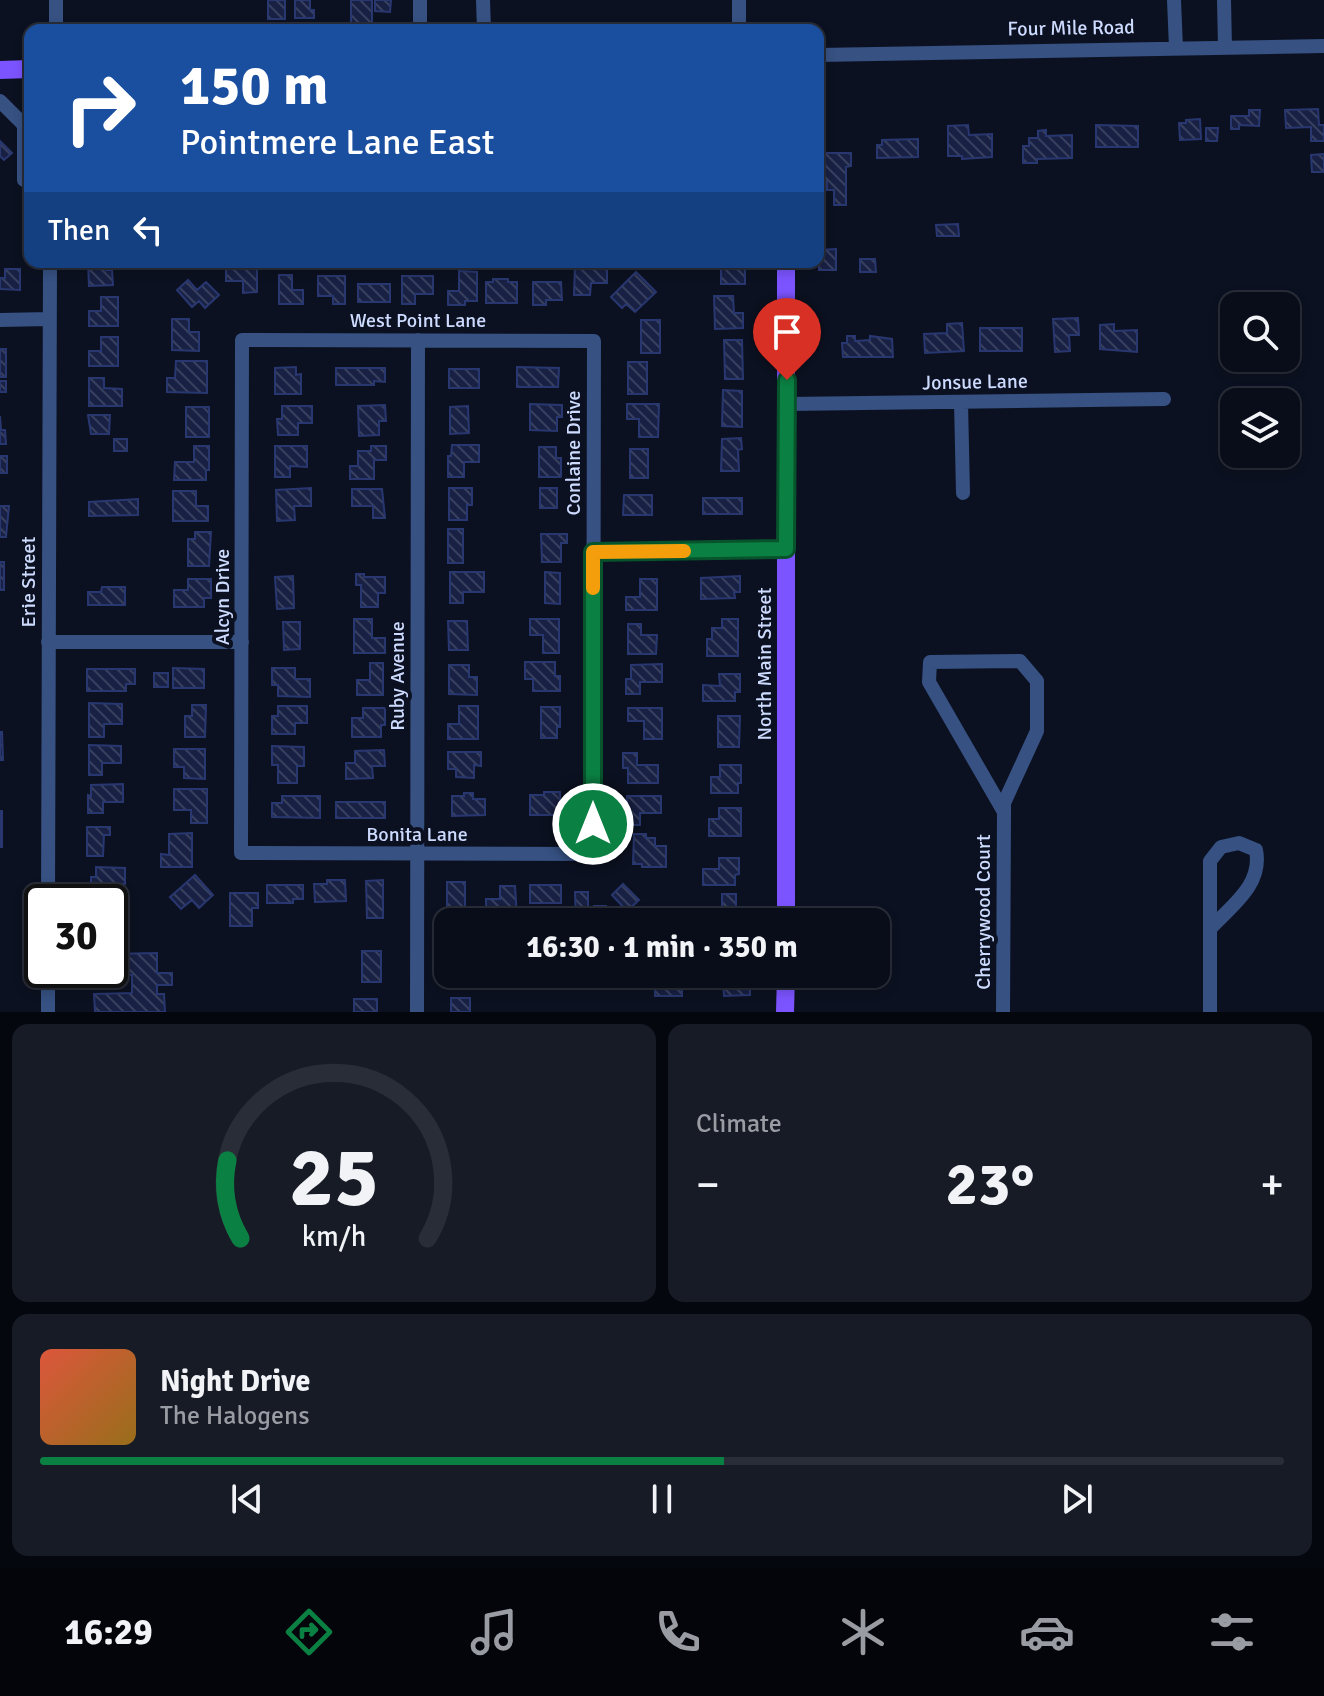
<!DOCTYPE html>
<meta charset="utf-8">
<style>
:root{--surface:#090d19;--page:#171b26;--text:#f1f3f6;--muted:#999ca2;--line:#292d38;--accent:#0b8043}
body{margin:0;font-family:Signika,sans-serif;background:var(--page);color:var(--text);height:100vh;display:flex;flex-direction:column;font-size:30px;white-space:nowrap}
*{box-sizing:border-box;margin:0}
p{font-size:26px;color:var(--muted)}
.icon{flex:none;width:44px;height:44px;fill:none;stroke:currentColor;stroke-width:2;stroke-linecap:round;stroke-linejoin:round}
.map{position:relative;height:1012px;overflow:hidden}
.sheet{display:flex;flex-direction:column;gap:12px;padding:12px;background:#05070e;flex:1}
.sheet>*{flex:none}
.top-card{position:absolute;left:24px;top:24px;width:800px;height:244px;border-radius:16px;box-shadow:0 4px 12px #0003,0 0 0 2px var(--line);background:#1a4fa0;color:#fff;overflow:hidden}
.tools{position:absolute;left:1220px;top:292px;display:grid;gap:16px}
.tools a{display:grid;place-items:center;width:80px;height:80px;border-radius:16px;background:var(--surface);box-shadow:0 4px 12px #0003,0 0 0 2px var(--line);font-size:40px}
.speed{position:absolute;left:24px;top:884px;display:flex;gap:16px;font-size:40px;font-weight:700;text-align:center}
.speed>*{display:grid;place-content:center;width:104px;height:104px;border-radius:50%;background:var(--surface);box-shadow:0 4px 12px #0003,0 0 0 2px var(--line);line-height:1}
.speed .limit{border:4px solid #111;border-radius:12px;background:#fff;color:#111}
.pin{position:absolute;display:grid;place-items:center;width:68px;height:68px;color:#fff;margin:-82px -34px;border-radius:50% 50% 50% 0;rotate:-45deg;box-shadow:0 0 8px #0007}
.pin .icon{rotate:45deg}
.me{position:absolute;width:88px;margin:-44px;rotate:0deg;stroke-linejoin:round;filter:drop-shadow(0 0 6px #0008)}
.turn{display:flex;align-items:center;gap:28px;height:168px;padding:0 24px;font-size:36px}
.turn .icon{width:104px;height:104px;stroke-width:2.5}
.turn b{display:block;font-size:56px;line-height:68px}
.then{display:flex;align-items:center;height:76px;padding:0 24px;background:#0003;gap:16px;font-size:30px}
.big{font-size:60px;font-weight:800;line-height:1.1}
.sheet .widget{flex:1;display:flex;flex-direction:column;justify-content:center;gap:12px;min-width:0;padding:0 28px;border-radius:16px;background:var(--page)}
.sheet .dial{align-items:center;gap:0}
.dial svg{height:208px;overflow:visible;fill:none;stroke:var(--line);stroke-width:7;stroke-linecap:round;text-anchor:middle}
.dial text{fill:var(--text);stroke:none}
.song{display:flex;align-items:center;gap:24px}
.cover{width:96px;height:96px;border-radius:12px;background:linear-gradient(135deg,hsl(10 70% 55%),hsl(40 70% 35%))}
.played{height:8px;border-radius:4px;background:linear-gradient(90deg,var(--accent) 55%,var(--line) 55%)}
.keys{display:flex;justify-content:space-around;direction:ltr}
.heat{display:flex;justify-content:space-between;align-items:center;font-size:44px;direction:ltr}
.sheet .tiles{flex:1;display:grid;gap:12px;grid-template-columns:1fr 1fr}
.widget:last-child{grid-column:span 2}
.trip{position:absolute;left:434px;top:908px;width:456px;height:80px;border-radius:16px;background:var(--surface);box-shadow:0 4px 12px #0003,0 0 0 2px var(--line);font-weight:800;line-height:80px;text-align:center}
.dock{display:flex;height:128px;justify-content:space-around;align-items:center;background:#04050a;color:var(--muted)}
.dock .icon{width:56px;height:56px}
.dock .current{color:var(--accent)}
.dock b{font-size:36px;color:var(--text)}
.map>svg:first-child{display:block}
</style>
<div class="map">
<svg width="1324" height="1012" viewBox="0 0 1324 1012">
<defs>
<pattern id="building-back-hatch" width="6" height="6" patternUnits="userSpaceOnUse" patternTransform="scale(2)"><rect width="6" height="6" fill="#182043"/><path d="M-1 5l2 2M0 0l6 6M5-1l2 2" fill="none" stroke="#38405f"/></pattern>
</defs>
<rect width="100%" height="100%" fill="#0c1121"/>
<!-- building -->
<path fill="url(#building-back-hatch)" stroke="#293770" stroke-width="2" d="M268 0H285V19H268Z
M295 0H310V10H314V18H295Z
M351 0H372V23H351Z
M375 0H391L390 12 375 11Z
M1318 109 1319 125H1324V141H1311V127L1286 128 1285 110Z
M1249 110H1260L1259 126 1239 125V129H1231V116H1249Z
M1200 119 1201 139 1180 140 1179 123H1186V120Z
M968 125 969 135 992 134V157L962 159V156H948V126Z
M1096 125 1138 126V147H1096Z
M1206 128H1218L1217 141H1206Z
M1046 130V136L1072 135V158L1037 159V163H1023V146H1029V138H1038V131Z
M918 139V157L877 158V145H882V140Z
M0 141 12 153 4 160 0 156Z
M823 153H851V166L846 167V205H834V190H827V181H819V161H823Z
M1324 154V172H1312L1311 155Z
M958 224 959 236H937L936 225Z
M836 249V270H819V250Z
M860 259H875L876 272H860Z
M88 262H106V270H112L113 285 89 286Z
M231 262 257 263V292L243 293V281H226V263Z
M721 262H740V269H745V284H721Z
M575 264H607V283H591L590 295H574Z
M5 269H20V290L0 289V278H5Z
M459 271 477 272V301H465V305H448V291H459Z
M636 272 656 292 635 312 626 304 622 308 611 297Z
M279 275H292V290H303V304H279Z
M318 276H345V304H333V296H318Z
M402 276H433V294H415V304H402Z
M493 279H508V282H517V303H486V282H493Z
M188 280 197 290 206 282 219 295 205 308 199 301 192 307 177 290Z
M533 282H561L562 300H546V305H533Z
M358 284H390V302H358Z
M714 296H733L734 313H743V328L715 329Z
M101 297H118V326H89V311H101Z
M1078 318 1079 335H1069L1070 351 1055 352 1053 319Z
M172 319H189V332H199V351L172 350Z
M641 320H660V353H641Z
M962 323 964 351 925 353 924 334 947 333V324Z
M1114 324V331L1137 330V352L1100 349V325Z
M980 328H1022V351H980Z
M847 336H855V341L870 340V336L892 339 893 357H843L842 343H847Z
M101 337H118V366H89V351H101Z
M724 340H742L743 379H725Z
M0 349H6V377H0Z
M176 361H207V393L167 392V378H175Z
M628 362H647V394H628Z
M296 367V375L301 374V394H275V368Z
M517 367 559 368 558 387H517Z
M336 368H385V382L374 381V385H336Z
M449 369H479V388H449Z
M89 378H104V388L122 389V406H89Z
M0 381H6V392H0Z
M723 390 742 391V427L722 426Z
M530 404 562 405V417H557V431L530 430Z
M627 404H659L658 437H639V419H627Z
M385 405 386 421H379V435L359 436 358 406Z
M282 406H312V423H298V435H278L277 419H282Z
M468 406 469 433 450 434V407Z
M186 407H209V437H186Z
M88 415H110L109 434H91Z
M0 416 1 430H5L6 444H0Z
M741 438 742 449 738 450 739 471H721L722 439Z
M114 439H127V451H114Z
M452 445H479V462H464V477H448V456H451Z
M194 446H209V470H206V480H174L175 462H194Z
M275 446H307V467L290 466V477H275Z
M371 446H386V460H374V479H350V466H358V451H371Z
M539 447H556V458H561V477H539Z
M630 449H648V478H630Z
M0 456H7V473H0Z
M311 488V506H294L295 520 277 521 276 490Z
M449 488H472V505H467V520H449Z
M540 488H557V508H540Z
M352 489H382L385 518H373V506H352Z
M173 491H196V506H208V521H173Z
M624 495H652V515H623Z
M703 498H742V514H703Z
M138 499V515L89 516V502Z
M0 506H9L6 537H0Z
M448 529H463V563H448Z
M195 532H211L209 566H188V539H195Z
M541 534H567V543H561V562H542Z
M0 562H4V590H0Z
M450 572H484V592H463V603H450Z
M545 572 560 573V604L545 603Z
M356 574H364V577H385V593H378V607H361V585H356Z
M293 576 294 608 277 609 275 577Z
M740 576V592H734L735 598 701 599V578Z
M188 579H211V598H204V607H174V590H188Z
M640 579H657V610H626V597H640Z
M102 587H125V605H88V592H101Z
M354 619H372V638H385V653H354Z
M530 619H559V653H543V635H530Z
M722 619H738V656H707V639H712V628H722Z
M448 621H467L468 650H449Z
M283 622H300V649L284 650Z
M628 624H641V635H657L656 654H628Z
M525 662H555V676H560V691H533V679H525Z
M370 663H383V695H357V680H370Z
M662 664V682H640V694H626V679H631V665Z
M449 665H469V677H477V695L449 694Z
M173 668 204 669V688H173Z
M272 668H295V679H310V697L278 696V685H272Z
M87 669H135V684H126V691H87Z
M154 673H168V687H154Z
M719 674H740V692H735V701H703V685L720 686Z
M89 703 122 704V724H104V737H89Z
M192 705H206L205 737H185V716H192Z
M278 706H307V723H295V734H272V716H278Z
M459 706H478V739H448V724H459Z
M541 707H560V727H557V738H541Z
M363 708H385V725H381V737H352V718H363Z
M628 708H662V739H644V721H628Z
M718 716H740L739 747H718Z
M0 732H2L3 760H0Z
M89 745 121 746V763H102V775H89Z
M272 746 304 747V766H297V783H278V765H272Z
M174 749H205V779L184 778V767H174Z
M384 750 385 766H372L373 778 346 779V763H355V751Z
M448 752H481V766L474 765V778L456 777V769H448Z
M623 753H637V765H658V783H628V768H623Z
M720 765H741V783H738V793H711V777H720Z
M123 784V802H103V813H88V795L91 796V785Z
M174 789H207V823H191V810H174Z
M544 792H560V815H530V795H544Z
M464 793H473V799H485V815L452 816V796H464Z
M282 796H320V818L272 817V803H282Z
M627 796H661V813H640V825H627Z
M336 802H385V818H336Z
M719 808H741V836H709V819H719Z
M0 811H2V847H0Z
M87 827H110V835H104L103 856H87Z
M192 833V867H161V854L169 855V834Z
M634 834H646V838H655V846H666V867H642V864H633Z
M719 858H739V874L735 875V885H703V869H719Z
M96 867 125 868V884H112V895H91V877H96Z
M195 875 213 895 199 908 192 900 181 909 170 897Z
M327 880H345L346 901 315 902 314 884H327Z
M383 880V918H367L366 881Z
M447 882H465V913L447 912Z
M623 884 639 900 627 911 612 895Z
M267 885H303V899H293V903H267Z
M530 885H561V903H530Z
M500 886H515L517 917 486 916V899H500Z
M575 892H588V913H594V906H606V922H576Z
M230 893H258V908H252V926H230Z
M722 894H736V913H732L733 922H713V914H722Z
M125 906V923H110V907Z
M362 951H381V982H362Z
M157 953V973H172V985H157V994H164L165 1012H95L94 994 132 993V975H110V954Z
M454 974H476V978L454 979Z
M655 974H682V996H655Z
M750 980V995L724 996 723 981Z
M451 998H470V1012H451Z
M354 999H377V1012H354Z"/>
<g fill="none" stroke-linecap="round" stroke-linejoin="round">
<!-- minor -->
<path stroke="#365182" stroke-width="14" d="M483 0 484 30
M1174 0 1176 48
M1224 0 1225 47
M56 30V0
M420 30V0
M739 30V0
M818 55 1324 46
M0 101 24 125V180H30
M0 320 49 319
M242 340 594 341 593 854 241 853Z
M961 402 963 493
M787 404 1164 399
M593 552 786 549
M48 642H242
M1020 661 1037 681V731L1004 803V812L929 682 930 662Z
M1239 843 1256 850C1263 885 1231 906 1210 929V861L1221 847Z
M48 902 50 262
M48 1012V970
M417 1012 418 340
M1003 1012 1004 812
M1210 1012V929"/>
<!-- major -->
<path stroke="#7c54ff" stroke-width="18" d="M0 70 30 69
M786 922V262
M785 1012 786 974"/>
</g>
<g fill="none" stroke-linecap="round" stroke-linejoin="round">
<defs>
<path id="route" d="M593 824V552L786 549 787 380"/>
</defs>
<!-- route casing -->
<use href="#route" stroke="#07532c" stroke-width="20"/>
<!-- route -->
<use href="#route" stroke="#0b8043" stroke-width="14"/>
<!-- slow -->
<path stroke="#f59e0b" stroke-width="14" d="M593 588V552L684 551"/>
</g>
<g text-anchor="middle" dominant-baseline="central" stroke-width="8" stroke-linejoin="round" paint-order="stroke">
<!-- street labels -->
<g font-size="20" fill="#cddbff" stroke="#0c1121">
<text transform="translate(1071 28) rotate(-1)">Four Mile Road</text>
<text x="418" y="320">West Point Lane</text>
<text transform="translate(975 382) rotate(-1)">Jonsue Lane</text>
<text transform="translate(573 453) rotate(-90)">Conlaine Drive</text>
<text transform="translate(28 582) rotate(-90)">Erie Street</text>
<text transform="translate(222 597) rotate(-90)">Alcyn Drive</text>
<text transform="translate(764 664) rotate(-90)">North Main Street</text>
<text transform="translate(397 676) rotate(-90)">Ruby Avenue</text>
<text x="417" y="834">Bonita Lane</text>
<text transform="translate(983 912) rotate(-90)">Cherrywood Court</text>
</g>
</g>
</svg>
<div class="tools">
<a><svg class="icon" aria-label="search" viewBox="0 0 24 24"><circle cx="10" cy="10" r="6"/><path d="M15 15l6 6"/></svg></a>
<a><svg class="icon" aria-label="layers" viewBox="0 0 24 24"><path d="M12 4l9 5-9 5-9-5zM3 14l9 5 9-5"/></svg></a>
</div>
<div class="speed"><div class="limit">30</div></div>
<div class="pin" style="left:787px;top:380px;background:#d93025"><svg class="icon" aria-label="arrive" viewBox="0 0 24 24"><path d="M6 21V4h12l-3 4 3 4H6"/></svg></div>
<svg class="me" style="left:593px;top:824px" viewBox="-20 -20 40 40"><circle r="17" fill="#0b8043" stroke="#fff" stroke-width="3"/><path d="M0-11L8 9 0 5-8 9z" fill="#fff"/></svg>
<div class="trip">16:30 · 1 min · 350 m</div>
<div class="top-card">
<div class="turn"><svg class="icon" aria-label="right" viewBox="0 0 24 24"><path d="M7 20v-9h11M14 6l5 5-5 5"/></svg><div><b>150 m</b>Pointmere Lane East</div></div>
<div class="then">Then<svg class="icon" aria-label="left" viewBox="0 0 24 24"><path d="M17 20v-9H6M10 6l-5 5 5 5"/></svg></div>
</div>
</div>
<section class="sheet">
<div class="tiles">
<div class="widget dial"><svg viewBox="0 0 100 80">
<path d="M14 69A42 42 0 1 1 86 69"/>
<path d="M14 69A42 42 0 0 1 9 39" stroke="#0b8043"/>
<text x="50" y="56" font-size="32" font-weight="700">25</text>
<text x="50" y="72" font-size="11">km/h</text>
</svg></div>
<div class="widget"><p>Climate</p>
<div class="heat"><a>−</a><b class="big">23°</b><a>+</a></div>
</div>
<div class="widget">
<div class="song"><i class="cover"></i><div><b>Night Drive</b><p>The Halogens</p></div></div>
<div class="played"></div>
<div class="keys"><svg class="icon" aria-label="previous" viewBox="0 0 24 24"><path d="M18 5L8 12l10 7zM5 5v14"/></svg><svg class="icon" aria-label="pause" viewBox="0 0 24 24"><path d="M8 5v14M16 5v14"/></svg><svg class="icon" aria-label="next" viewBox="0 0 24 24"><path d="M6 5l10 7-10 7zM19 5v14"/></svg></div>
</div>
</div>
</section>
<nav class="dock">
<b>16:29</b>
<svg class="icon current" aria-label="directions" viewBox="0 0 24 24"><path d="M12 3l9 9-9 9-9-9zM9 14v-3h6M13 9l2 2-2 2"/></svg>
<svg class="icon" aria-label="music" viewBox="0 0 24 24"><path d="M9 18V5l10-2v13"/><circle cx="6" cy="18" r="3"/><circle cx="16" cy="16" r="3"/></svg>
<svg class="icon" aria-label="phone" viewBox="0 0 24 24"><path d="M5 4h4l2 5-3 2q2 4 5 5l2-3 5 2v4C11 20 4 13 5 4z"/></svg>
<svg class="icon" aria-label="climate" viewBox="0 0 24 24"><path d="M12 3v18M4 7l16 10M4 17L20 7"/></svg>
<svg class="icon" aria-label="car" viewBox="0 0 24 24"><path d="M5 17H2v-5l4-1 3-4h7l3 4 3 1v5h-3M9 17h6M6 11h13"/><circle cx="7" cy="17" r="2"/><circle cx="17" cy="17" r="2"/></svg>
<svg class="icon" aria-label="filters" viewBox="0 0 24 24"><path d="M4 7h16M4 17h16"/><circle cx="9" cy="7" r="2"/><circle cx="15" cy="17" r="2"/></svg>
</nav>
